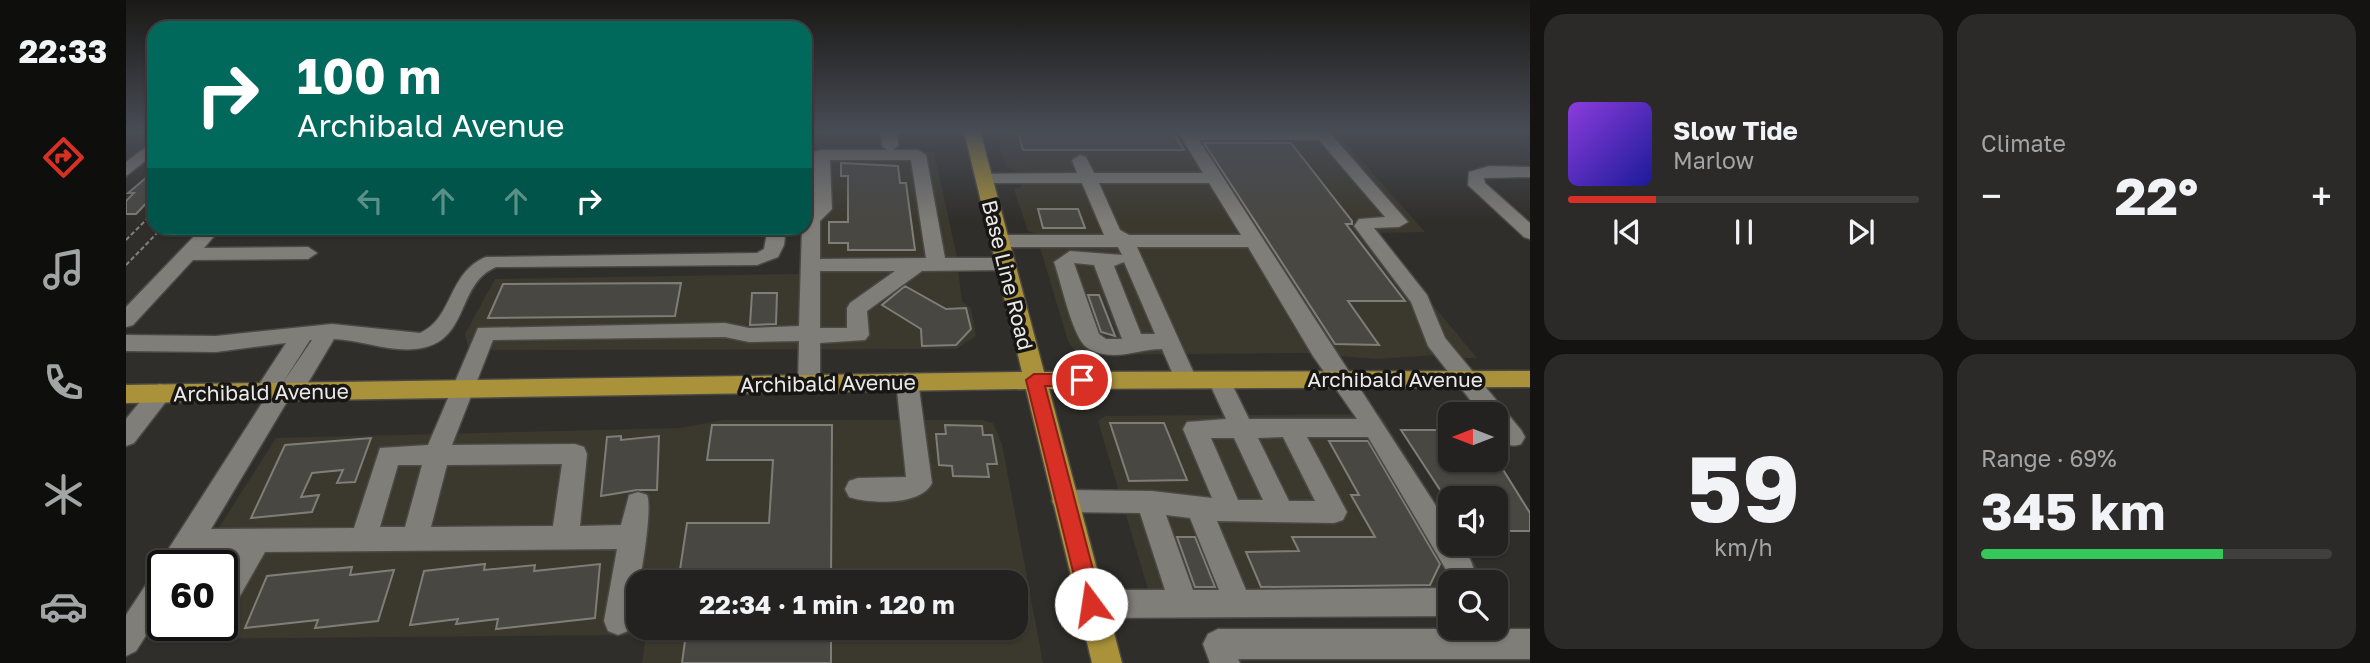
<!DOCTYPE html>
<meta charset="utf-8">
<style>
:root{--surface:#242220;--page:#2c2a29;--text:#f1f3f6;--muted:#a3a4a5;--line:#413f3e;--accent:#d93025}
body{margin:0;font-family:"Golos Text",sans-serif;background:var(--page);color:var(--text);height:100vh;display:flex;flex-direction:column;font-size:26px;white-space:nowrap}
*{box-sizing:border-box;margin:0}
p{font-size:23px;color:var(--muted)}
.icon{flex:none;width:38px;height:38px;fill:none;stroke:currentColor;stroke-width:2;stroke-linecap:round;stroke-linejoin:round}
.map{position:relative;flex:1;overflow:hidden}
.panel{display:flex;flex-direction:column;gap:14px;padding:14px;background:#141312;width:840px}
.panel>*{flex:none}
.hud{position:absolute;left:21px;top:21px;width:665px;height:214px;border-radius:21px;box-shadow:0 2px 5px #0004,0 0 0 2px var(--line);background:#00695c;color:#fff;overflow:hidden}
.needle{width:46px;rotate:270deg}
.tools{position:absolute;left:1312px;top:402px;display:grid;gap:14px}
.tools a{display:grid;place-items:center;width:70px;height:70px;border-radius:14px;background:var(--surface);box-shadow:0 2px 5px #0004,0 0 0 2px var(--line);font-size:35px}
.speed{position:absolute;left:21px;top:550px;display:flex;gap:14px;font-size:35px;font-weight:700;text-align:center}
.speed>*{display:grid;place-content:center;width:91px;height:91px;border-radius:50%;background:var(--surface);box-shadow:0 2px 5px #0004,0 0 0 2px var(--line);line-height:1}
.speed .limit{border:4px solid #111;border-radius:10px;background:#fff;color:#111}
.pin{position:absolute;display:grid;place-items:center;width:60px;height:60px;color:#fff;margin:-30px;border:4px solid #fff;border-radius:50%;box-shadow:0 2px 7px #0007}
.me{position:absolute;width:77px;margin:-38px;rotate:346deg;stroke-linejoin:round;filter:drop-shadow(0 0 5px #0008)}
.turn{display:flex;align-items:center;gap:24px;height:147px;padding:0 35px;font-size:32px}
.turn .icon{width:91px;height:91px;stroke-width:2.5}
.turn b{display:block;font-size:49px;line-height:60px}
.lanes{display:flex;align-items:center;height:66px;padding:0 35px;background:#0003;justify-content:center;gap:35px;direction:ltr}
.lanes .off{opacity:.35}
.big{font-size:52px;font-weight:700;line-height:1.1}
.panel .widget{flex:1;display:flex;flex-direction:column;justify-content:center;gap:10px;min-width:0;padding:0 24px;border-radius:21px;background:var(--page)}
.panel .dial{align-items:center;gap:0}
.dial b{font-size:91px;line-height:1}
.song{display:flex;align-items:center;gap:21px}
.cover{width:84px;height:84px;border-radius:10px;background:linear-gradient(135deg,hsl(270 70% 55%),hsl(240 70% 35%))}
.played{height:7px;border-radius:4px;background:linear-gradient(90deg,var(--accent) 25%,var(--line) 25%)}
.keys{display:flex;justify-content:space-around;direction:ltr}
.heat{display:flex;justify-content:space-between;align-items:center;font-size:38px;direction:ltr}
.charge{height:10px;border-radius:5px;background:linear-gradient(90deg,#34c759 69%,var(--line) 0)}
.panel .tiles{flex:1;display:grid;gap:14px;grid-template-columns:repeat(2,1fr)}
.trip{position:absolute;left:500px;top:570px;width:402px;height:70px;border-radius:21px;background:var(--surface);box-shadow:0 2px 5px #0004,0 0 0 2px var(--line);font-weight:700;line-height:70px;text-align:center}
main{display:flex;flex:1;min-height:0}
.dock{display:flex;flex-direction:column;width:126px;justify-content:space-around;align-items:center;background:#0e0e0d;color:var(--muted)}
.dock .icon{width:49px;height:49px}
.dock .active{color:var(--accent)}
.dock b{font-size:32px;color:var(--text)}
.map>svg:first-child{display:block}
</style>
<main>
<nav class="dock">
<b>22:33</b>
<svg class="icon active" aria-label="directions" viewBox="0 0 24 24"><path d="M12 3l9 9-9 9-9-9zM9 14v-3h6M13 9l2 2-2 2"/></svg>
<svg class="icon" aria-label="music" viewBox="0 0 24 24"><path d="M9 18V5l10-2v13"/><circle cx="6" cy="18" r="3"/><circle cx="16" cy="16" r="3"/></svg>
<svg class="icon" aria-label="phone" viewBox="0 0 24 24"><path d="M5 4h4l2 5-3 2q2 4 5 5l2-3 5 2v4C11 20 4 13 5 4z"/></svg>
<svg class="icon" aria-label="climate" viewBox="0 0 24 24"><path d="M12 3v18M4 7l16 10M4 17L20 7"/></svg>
<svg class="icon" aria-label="car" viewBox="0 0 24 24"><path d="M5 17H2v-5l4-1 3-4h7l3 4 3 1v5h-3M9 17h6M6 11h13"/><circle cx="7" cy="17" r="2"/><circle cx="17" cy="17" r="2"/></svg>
</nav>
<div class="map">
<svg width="1404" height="663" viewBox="0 0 1404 663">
<rect width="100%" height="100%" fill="#302e2a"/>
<!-- built -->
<path fill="#3b382d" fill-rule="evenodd" d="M869 131H1209L1299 232 1247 233 1351 358H1337L1326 354 1251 359 1177 353 957 355 949 351 942 341 910 234 902 231 888 189 895 187 892 172 881 168Z
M697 151 808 152 830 253 836 302 845 308 850 336 830 349 343 350 339 334 369 279 673 274 675 228H679V154Z
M1254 414 1325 526V544H1336L1361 583H1325V615L1030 616 972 421 979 416Z
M597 420H856L867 423 876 444 917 663H516L520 635 22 639 37 616V625H96V565H69L150 438 553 428ZM513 583H891V628H513Z"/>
<!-- building -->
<path fill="#484742" stroke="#7f7d78" stroke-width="2" d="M892 132H1047L1058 150H897Z
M1078 143H1165L1226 221V224H1220L1279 301H1222L1253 345 1209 344Z
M715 163 772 166 774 183H780L789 250H722V243H703V222H722V176H715Z
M28 171V195L10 214H0V201L8 193H2Z
M912 209H952L959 228H917Z
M555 283 549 316 362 318 377 284Z
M779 286 820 309 840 308 845 329 830 345 796 346 795 329 756 305Z
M626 293H651L650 324 624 325Z
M962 295H973L989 336 975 332Z
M984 423H1038L1061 480 1003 481Z
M586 425H706L705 583H552L561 523H643L647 460H581Z
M819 425 856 426 857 435H866L871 464H861L863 477 827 476 826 466 813 465 810 434H820Z
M1275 430H1325V460H1365L1371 468H1376L1404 513V531H1370V499H1320Z
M495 436V440L533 436 531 490H511L475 496 481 437Z
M245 438 229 482 211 483 217 470 186 473 175 497 193 495 186 512 125 518 159 445Z
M1203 441H1242L1314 564 1304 585 1135 587 1120 552 1173 551 1166 537H1249L1225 495H1233Z
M1051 537H1069L1089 587H1069Z
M359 564 358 570 409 565 408 571 474 564 469 618 370 629 372 619 330 624 332 619 284 625 298 571Z
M226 567 224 575 268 570 252 621 189 628 192 620 119 628 141 576Z
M545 628H705V663H556L559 641H544Z"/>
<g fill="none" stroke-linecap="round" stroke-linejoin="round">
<defs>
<path id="minor" d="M755 131H771L772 146 767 150H792L800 155 819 258H879L889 264 879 270 796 271 741 311 743 335 739 340 694 343V383L691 389 683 391 675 389 672 383 673 341 623 342 599 337 367 340 326 445 449 444 458 447 461 454 454 526 495 525 503 495 512 492 521 495C528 509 510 613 502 631L492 635 482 631 478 621 491 549 139 552 106 610 96 613V574L109 553H70L63 565H37V609L10 651 0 656V615L27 574 37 570 34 565 38 556 138 400 131 398 128 392 160 343 90 352 0 351V335L90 336 206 324 294 333C328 318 321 273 360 257L631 253 638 249 642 228H660L658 245 652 257 631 265 370 267C329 284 345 343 290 349 263 352 235 340 208 339L173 398 162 400 85 529 228 528 254 448 302 445 352 328 599 323 623 328 673 326 676 228H679V215L688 207V162L679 164V154L696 150H761L756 146ZM704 160H785L800 258 694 259V221L706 209ZM694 271H769L724 303 721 308V328H694ZM184 340H186L156 384ZM436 464 427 526 305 527 321 465ZM272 465H296L279 527H254Z
M1056 132H1203L1282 222 1273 227 1248 228 1301 295 1319 338 1395 430 1399 437 1395 444C1374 451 1370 432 1370 415H1356L1302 346 1285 302 1228 226 1233 219 1259 217 1193 140H1073L1325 529V544H1335C1343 558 1351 566 1347 583H1325V616L966 618 956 614 952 604 956 594 966 590H1039L1014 513 939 512 930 509 926 501 930 493 939 490 1026 491 1086 498 1057 429 1061 422 1100 419 1082 380 1085 374 1093 372 1101 374 1123 419H1231L1187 356 1122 247H1011L1071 380 1068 386 1060 388 1052 386 1036 349C1017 349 1006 355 988 355 978 355 965 352 958 345 945 330 935 282 928 262L944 251 996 255 992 247H873L864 241 873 235H978L956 183H858L852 182 850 178 852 174 951 173 946 160 954 155 960 157 968 173H1077L1054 135ZM973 183H1083L1115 235H1003L994 230ZM998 262 1029 334H1015L988 266ZM948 263 968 265 996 339H980L973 334ZM1157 437 1189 501H1163L1132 438ZM1181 437H1242L1322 573 1319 583 1322 588 1120 590 1091 521 1208 523 1217 520 1221 512ZM1085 438H1108L1137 500H1112ZM1040 515 1064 518 1093 590H1067Z
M28 141V154L0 176V162Z
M1363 166 1404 167V177L1358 178 1359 183 1404 223V239L1398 237 1342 185 1343 172Z
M76 228H95L78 248 182 247 191 253 182 259 67 260 7 325 0 327V307Z
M781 373 789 375 792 381 806 483C795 506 744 504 723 497L719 489 723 481 732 478 780 477 770 381 773 375Z
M34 384 42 387 45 393 42 399 8 443 0 446V419L26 387Z
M1092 629H1404V659H1112L1114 663H1084L1077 644 1082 634Z"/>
<path id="major" d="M838 131H854L918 372 1404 371V387L923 389 996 663H966L900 389 0 403V385L896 372Z"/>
</defs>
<!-- minor casing -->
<use href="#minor" stroke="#4b4945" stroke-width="3"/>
<!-- major casing -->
<use href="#major" stroke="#4b4945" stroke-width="3"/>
<!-- path -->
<path stroke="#82807c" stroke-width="2" stroke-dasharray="4.5 2.5" stroke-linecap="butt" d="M0 240 28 212
M0 265 36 228"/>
<!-- minor -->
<use href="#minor" fill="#807e79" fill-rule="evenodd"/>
<!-- major -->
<use href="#major" fill="#a99239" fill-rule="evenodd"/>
</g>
<!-- sky -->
<linearGradient id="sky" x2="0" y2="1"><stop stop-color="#1a1917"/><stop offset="0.59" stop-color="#484c55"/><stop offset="1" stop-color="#484c55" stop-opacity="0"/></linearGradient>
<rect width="1404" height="223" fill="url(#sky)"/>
<!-- route -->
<path fill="#d93025" stroke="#8d1f18" stroke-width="2" d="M908 374H956L964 380 956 386H919L976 604 973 611 965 614 958 611 955 604 900 380Z"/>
<g text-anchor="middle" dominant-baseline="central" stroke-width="7" stroke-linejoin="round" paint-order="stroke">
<!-- street labels -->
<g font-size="21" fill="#ebeae7" stroke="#171614">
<text transform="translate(882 275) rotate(76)">Base Line Road</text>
<text x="1269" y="379">Archibald Avenue</text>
<text transform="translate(702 383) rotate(-1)">Archibald Avenue</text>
<text transform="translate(135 392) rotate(-1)">Archibald Avenue</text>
</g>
</g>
</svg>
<div class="tools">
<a><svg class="needle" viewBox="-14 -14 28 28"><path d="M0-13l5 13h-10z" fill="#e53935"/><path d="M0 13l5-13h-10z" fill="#a3a4a5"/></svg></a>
<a><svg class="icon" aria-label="sound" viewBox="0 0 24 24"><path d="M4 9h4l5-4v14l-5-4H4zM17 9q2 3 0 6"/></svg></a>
<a><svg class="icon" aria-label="search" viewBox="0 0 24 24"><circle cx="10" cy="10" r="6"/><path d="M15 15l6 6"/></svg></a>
</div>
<div class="speed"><div class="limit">60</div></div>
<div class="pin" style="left:956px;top:380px;background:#d93025"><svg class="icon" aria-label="arrive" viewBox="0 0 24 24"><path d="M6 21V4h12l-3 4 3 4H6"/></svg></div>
<svg class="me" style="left:965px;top:604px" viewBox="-20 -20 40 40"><circle r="19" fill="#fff"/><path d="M0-13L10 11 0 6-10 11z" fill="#d93025"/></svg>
<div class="trip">22:34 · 1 min · 120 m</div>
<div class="hud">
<div class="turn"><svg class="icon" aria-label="right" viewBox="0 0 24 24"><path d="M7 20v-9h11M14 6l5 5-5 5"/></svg><div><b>100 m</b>Archibald Avenue</div></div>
<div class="lanes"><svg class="icon off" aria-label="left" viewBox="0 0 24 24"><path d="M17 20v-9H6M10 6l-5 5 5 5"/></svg><svg class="icon off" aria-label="ahead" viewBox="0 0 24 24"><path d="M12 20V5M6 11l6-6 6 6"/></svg><svg class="icon off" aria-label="ahead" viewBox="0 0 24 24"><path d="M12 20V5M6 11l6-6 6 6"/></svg><svg class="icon" aria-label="right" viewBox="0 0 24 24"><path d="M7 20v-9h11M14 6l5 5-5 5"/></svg></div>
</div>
</div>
<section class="panel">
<div class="tiles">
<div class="widget">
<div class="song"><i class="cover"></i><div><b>Slow Tide</b><p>Marlow</p></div></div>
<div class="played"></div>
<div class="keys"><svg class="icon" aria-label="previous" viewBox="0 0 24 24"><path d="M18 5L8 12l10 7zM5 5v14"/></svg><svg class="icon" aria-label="pause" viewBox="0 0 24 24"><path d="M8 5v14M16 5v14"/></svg><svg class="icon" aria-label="next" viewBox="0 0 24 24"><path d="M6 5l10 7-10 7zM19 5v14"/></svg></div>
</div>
<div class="widget"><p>Climate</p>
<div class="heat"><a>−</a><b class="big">22°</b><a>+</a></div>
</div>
<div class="widget dial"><b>59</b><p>km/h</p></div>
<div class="widget"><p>Range · 69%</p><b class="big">345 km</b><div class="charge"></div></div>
</div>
</section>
</main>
